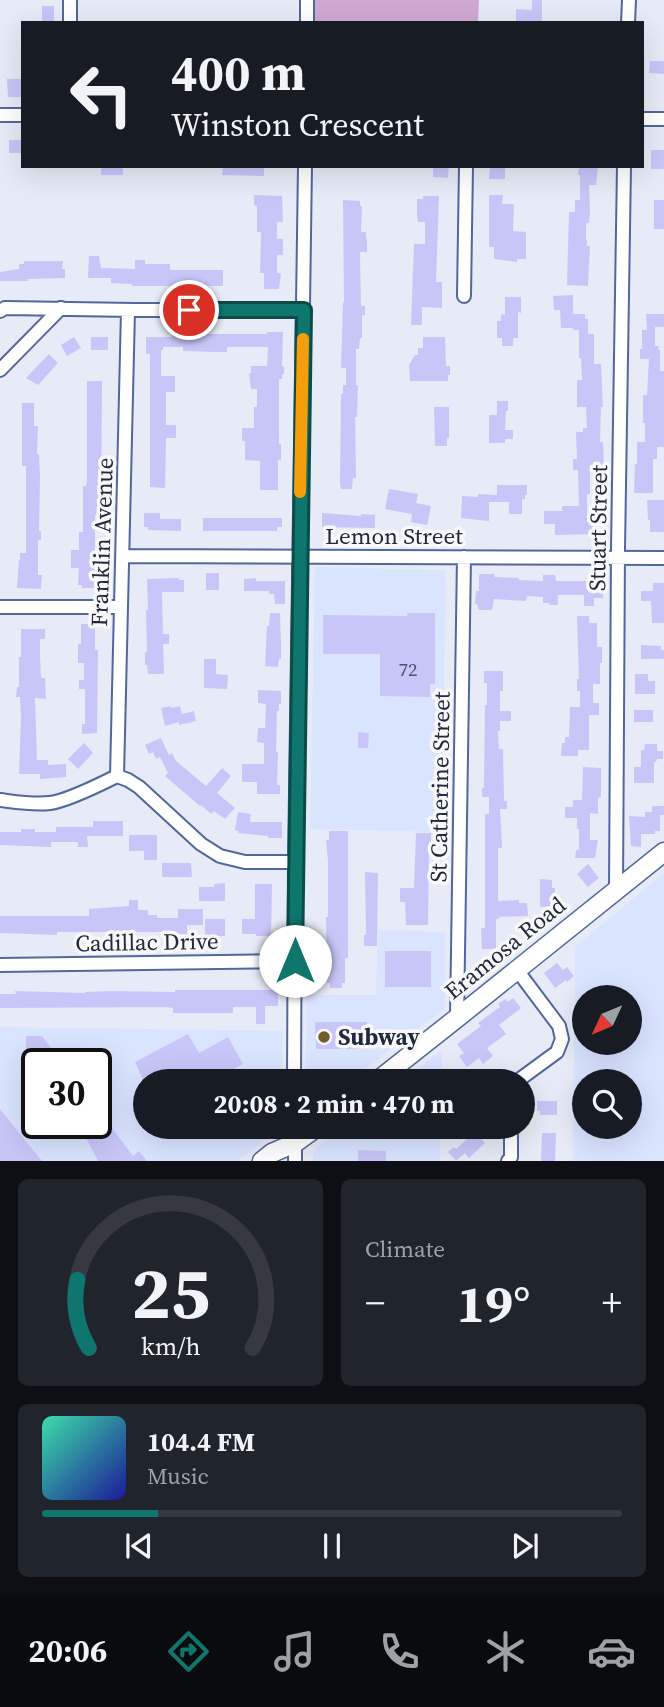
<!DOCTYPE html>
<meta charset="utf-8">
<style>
:root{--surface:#171b24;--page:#20242c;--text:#f1f3f6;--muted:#9ea1a6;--line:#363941;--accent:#0f766e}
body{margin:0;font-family:"Source Serif 4",serif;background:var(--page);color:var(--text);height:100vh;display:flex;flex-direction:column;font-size:26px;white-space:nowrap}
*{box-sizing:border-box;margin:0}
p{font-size:23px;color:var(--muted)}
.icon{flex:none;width:38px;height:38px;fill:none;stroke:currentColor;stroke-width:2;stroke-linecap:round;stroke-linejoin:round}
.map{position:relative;height:1161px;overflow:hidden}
.sheet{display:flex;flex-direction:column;gap:18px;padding:18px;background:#0d0f14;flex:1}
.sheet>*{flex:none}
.banner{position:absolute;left:21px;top:21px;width:623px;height:147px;border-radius:0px;box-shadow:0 7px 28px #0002;background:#171b24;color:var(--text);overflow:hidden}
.needle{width:46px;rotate:226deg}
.controls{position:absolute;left:572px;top:985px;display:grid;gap:14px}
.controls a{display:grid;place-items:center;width:70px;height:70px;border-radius:50%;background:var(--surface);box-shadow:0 7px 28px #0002;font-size:35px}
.speed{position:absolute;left:21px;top:1048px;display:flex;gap:14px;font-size:35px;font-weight:700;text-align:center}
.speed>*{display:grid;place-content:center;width:91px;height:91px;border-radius:50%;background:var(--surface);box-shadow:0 7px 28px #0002;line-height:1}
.speed .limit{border:4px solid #111;border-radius:10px;background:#fff;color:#111}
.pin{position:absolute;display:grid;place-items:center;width:60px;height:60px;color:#fff;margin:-30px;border:4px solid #fff;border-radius:50%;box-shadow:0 2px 7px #0007}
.me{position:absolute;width:77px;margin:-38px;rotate:0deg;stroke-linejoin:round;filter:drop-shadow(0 0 5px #0008)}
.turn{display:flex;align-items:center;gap:24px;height:147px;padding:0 35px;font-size:32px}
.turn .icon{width:91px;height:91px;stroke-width:2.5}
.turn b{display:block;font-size:49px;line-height:60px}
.big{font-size:52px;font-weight:700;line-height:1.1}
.sheet .tile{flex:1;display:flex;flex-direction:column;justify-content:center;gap:10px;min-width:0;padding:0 24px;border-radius:10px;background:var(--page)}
.sheet .dial{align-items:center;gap:0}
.dial svg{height:182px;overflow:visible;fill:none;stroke:var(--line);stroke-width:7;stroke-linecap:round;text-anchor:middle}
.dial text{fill:var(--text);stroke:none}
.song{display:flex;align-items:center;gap:21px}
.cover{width:84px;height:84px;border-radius:10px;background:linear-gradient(135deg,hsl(160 70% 55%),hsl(240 70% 35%))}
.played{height:7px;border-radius:4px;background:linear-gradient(90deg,var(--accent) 20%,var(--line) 20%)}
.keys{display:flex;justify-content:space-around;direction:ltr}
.heat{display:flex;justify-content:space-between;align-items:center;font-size:38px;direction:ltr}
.sheet .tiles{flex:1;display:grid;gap:18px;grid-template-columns:1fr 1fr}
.tile:last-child{grid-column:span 2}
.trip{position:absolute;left:133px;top:1069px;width:402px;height:70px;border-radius:35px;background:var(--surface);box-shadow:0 7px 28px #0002;font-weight:700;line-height:70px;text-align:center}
.dock{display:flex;height:112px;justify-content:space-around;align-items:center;background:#090b0e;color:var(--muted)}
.dock .icon{width:49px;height:49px}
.dock .on{color:var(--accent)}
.dock b{font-size:32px;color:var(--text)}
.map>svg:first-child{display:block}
</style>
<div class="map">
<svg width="664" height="1161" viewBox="0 0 664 1161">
<rect width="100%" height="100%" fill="#e6ebf7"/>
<!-- built -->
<path fill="#d9e4ff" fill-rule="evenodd" d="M315 567 446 570 441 832 310 829Z
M664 873V1161H573L575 947ZM584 998H630V1043H584ZM584 1082H630V1127H584Z
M378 930 445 932V1008L349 1081 305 1082 307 995H376Z
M0 1027 283 1031 282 1081 145 1082V1127H281L238 1161H0ZM37 1064H96V1124H37Z
M442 1050V1081H402Z
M343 1127H441L440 1161H313V1156L317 1147Z"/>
<!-- green -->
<path fill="#d0a9d0" d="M313 0H479L478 23H313Z"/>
<!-- building -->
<path fill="#c8c6f8" d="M532 0H542V22H516V9L532 10Z
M42 6H54V21H42Z
M650 61H664V74L649 73Z
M7 79H23V97H8Z
M9 140H23V153H9Z
M651 150H664V169H651Z
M101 166H123V175H101Z
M223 166H264V176L222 175Z
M433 166H449L448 178 433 177Z
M490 166 505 167V179H489Z
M579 166H598L596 185H589L590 212 589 223H586V240H587V246H590L588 286 567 285 569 212H575V200H580V175H578Z
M254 195 282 196 283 222H277V239H283V255H277V273H281L279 289H264V273H260L261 232H257V206L254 205Z
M489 195H503L502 204H514L513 231 526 232V259H517V262L494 259V247H489Z
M423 196H439L436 282H442V308L422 307V325H411L414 244H425V222H418L417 215V199H423Z
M343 200 360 201V206H362L361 232H366V239H367V252H360L361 306H365V315H362V338H360L359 349H356V385H358L357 417H355L356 478H353L352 489H341L340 483 341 394H343V385H346V368H341L343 302H344Z
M654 200H664V229H654Z
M89 256H99L101 268 135 269V260H145V264H170V270H223V286H132V284L111 283V278H88Z
M24 261H63L62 269H65V278L28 279V281H0V272L19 269V264H24Z
M573 295V314H585V319H588V334H594V364H601L603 407H601L600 442H603L604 465 601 466V470H590V494H587V514H597V534L555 535V524H544V511H562V506H579L578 470H573V459H577L576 432H583V428H587L586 407H577V380H582L581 358H579V330H573V328H561L560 310H554L553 296Z
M505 297H521V313L518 312V338H513V346H502V338H497V321H501V314L505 315Z
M646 314H664V327H655V346H659L658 350H660V371H664V447H657V459H653V493H634L635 464H637V442H645V423H643V395H647L649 359H640V349H642V330H647Z
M267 332H283L282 366 284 367V374H282V379H279V444H281V461L278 459V490H260V461L245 460V441H242V428H254V407H257V389H251L249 373H251V366H267L268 347H227V352H216L183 351V347H163V350H161V376H175V392H166V425H176V438H166L165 488 150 487V354H146V337H172V334L206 336V334H267Z
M74 337 81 348 67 356 61 345Z
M91 337H108V350H91Z
M423 337H445L446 366H450V375H448V381H410L409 365 415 355H418V348H423Z
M49 354 58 363 38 385 26 378Z
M87 381H102L101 515H95V588H82V585H78L79 568H71V550H79V532H83V486H86L87 480Z
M497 401H508V411H506L505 430H513V439H505V443H489V415H497Z
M22 403H34V426H38L37 454H39L40 476 39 531H41V540H38V575H42L41 589 17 588 19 560H20V553H26V466H22Z
M434 407H449V438H447V446H435Z
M497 485H527V495H525V499H522V514H509V502H489V521L461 518 462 496 478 497V494L497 495Z
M389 489 418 494 416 503 431 506 427 525 411 522 412 514 385 509Z
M647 500H664V532H650V520H648Z
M144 513H160V519H181V531L148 530V527H144Z
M322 513 361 516V514L375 515V528L322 527Z
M203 518H282V527H277V531H203Z
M206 573H219V590H206Z
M482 574H494L495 577 519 578V580L543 581V575H555L556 581H591V579H603V598H594V606H584V595H558V605H549V603H543V597L527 596 526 601 494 599 492 610H479L477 604H475L476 591H479V575Z
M179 578V580H184V592H162L163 634H169V644H163L164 674H148L147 665H145V652H147L146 610H148L147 579Z
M256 578V581H285V604H275L274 594H269V591H244V579Z
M653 583H664V623H652L651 601H641V591H653Z
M270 613H280L281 644V659H279L278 667 265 666 267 626H269Z
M407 613H435V684H430V697L380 696V654H323V615L407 616Z
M577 616H589V623H597V647H602V663H600V684H593V703H599V715H589V750H578V756H561L562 743H565V737H569L570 707H580V691H577V679H579Z
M81 624H95V650H98L97 733 82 734V724H85V689H79V680H84V663H78V644H81Z
M21 629H45V639H40V655L41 678H45L46 699 35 698 37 760H48V765L66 764V777L40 779V774H19L21 716 20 697H16L17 687H19V657H21Z
M641 645 661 646V650H664V659H641Z
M204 659H216V674L228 675 227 689 204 688Z
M484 671H503V691H500V711H511V721H500V731H498L499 749H503L504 801H507V809H500L502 848H498V901L519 900V903H527L528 916 499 917V919H496V949H482L481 928H485V814H489V797H482V788H484L485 705H487V683H484Z
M635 674H648V681H655V694H635Z
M258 690 281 691V704H279V711H277L276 752H278L277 785H280V794H257V782H242V764H264V743L257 742 258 728H265L266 704 258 703Z
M171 706V708L180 706 182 714 194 711 196 721 179 725V722L165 726 161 708Z
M634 710H653V722H634Z
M358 732 369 733 368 748H358Z
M161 738 169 755 172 753 176 761 206 786 222 768 231 776 217 793 235 808 225 819 214 811 211 814 201 805 200 806 165 776 168 773 160 757 156 759 153 752 149 754 145 745Z
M84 743 93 753 78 769 68 759Z
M645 744H657V751H663V759H657L656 762H654V783H634V767H641V750H644Z
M583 767 601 768V797L598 798V814L590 813V840H598L595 858H575L576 850H579V829H577V818H565V807H573V800H582Z
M652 806H664V815H660V831H655V834H641V847L631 846 629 816 645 817V812H652Z
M238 812 251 814 250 822H282V838H268V836L238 833 239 831 235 830Z
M93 821H123V836H87L88 847H78V842H51V847L0 845V832H21V829H35V832H56V827H93Z
M329 831H348V958H345V983H342V988H330V983H327L326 917H328V860L326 840H329Z
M416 833H431V845H429L428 925H406L405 902H400V888H414Z
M129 835H157V860H144V851H129Z
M162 863H191L192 877H162Z
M588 864 599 878 588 887 577 874Z
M365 872 378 873 377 946H364V935H366Z
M540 879 552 880V888H555V893H558L557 903H555V906L540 907Z
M225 883V901H199V887H214V884Z
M255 884H272L271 936H256V934H242V919H255Z
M129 900H138V910H148V915H157V918H178V909H203V925H187V934H166V932H57V935L0 933V916H89V909L129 906Z
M205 919H225V936H205Z
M385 951H431V987H385Z
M557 963 563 970 567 967 574 976 567 982 566 980 555 988 544 973Z
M175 990H278V1006H265V1024H256V1007H233V1013H173V1008L165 1007 0 1008V994H16L15 991 85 993V992L109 991 175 992Z
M513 998 521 1008 499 1025 506 1034 487 1048 493 1056 483 1064 479 1058 467 1067 459 1056 464 1053 457 1044 481 1026 478 1023 500 1007 498 1004 506 999 508 1002Z
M315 1022H367V1049H316Z
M188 1034 199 1053 228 1037 243 1064 210 1082H144L135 1062Z
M26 1036H42L63 1064H45L42 1060H26Z
M537 1101H557V1115H540V1111H537Z
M96 1107 133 1156 139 1151 147 1161H98L79 1124H96Z
M0 1109 42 1161H0Z
M475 1132 485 1143 469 1158 465 1153 456 1161 448 1152 454 1147 456 1149Z
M542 1133H556L555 1161H541Z
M358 1150 386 1151V1161H358Z"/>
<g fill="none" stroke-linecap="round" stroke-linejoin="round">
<defs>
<path id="street" d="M70 0V23
M307 23V0
M628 23 629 0
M0 115H23
M642 119H664
M464 296 466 166
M0 311 5 308 134 310H304
M0 370 61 308
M124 556 664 558
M0 607H120
M117 776C121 620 125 465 128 310
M0 800C16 802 34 805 50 803 67 801 101 784 117 776L128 780 139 787 201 844 220 856 245 862H295
M616 890 618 549 624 166
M0 965 295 961
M457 1018 464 557
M294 1082 295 862 305 166
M516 1082 557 1052 562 1039 559 1026 517 970
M295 1127V1161
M508 1161 511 1157V1127"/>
<path id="secondary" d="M376 1082 457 1018 664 852
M262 1161 272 1153 295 1143 317 1127"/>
</defs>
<!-- street casing -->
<use href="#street" stroke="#52679b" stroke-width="16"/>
<!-- secondary casing -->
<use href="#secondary" stroke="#52679b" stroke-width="21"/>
<!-- street -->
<use href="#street" stroke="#fff" stroke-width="12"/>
<!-- secondary -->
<use href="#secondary" stroke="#fff" stroke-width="18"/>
</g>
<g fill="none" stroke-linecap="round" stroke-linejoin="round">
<defs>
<path id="route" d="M189 310H304L295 961"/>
</defs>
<!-- route casing -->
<use href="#route" stroke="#0a4d48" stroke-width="18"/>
<!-- route -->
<use href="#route" stroke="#0f766e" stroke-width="12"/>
<!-- slow -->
<path stroke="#f59e0b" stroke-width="12" d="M300 492 303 339"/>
</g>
<!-- markers -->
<circle fill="#715d2c" stroke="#f8f8f8" stroke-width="2.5" cx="324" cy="1037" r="7"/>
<g text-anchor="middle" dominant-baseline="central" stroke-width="7" stroke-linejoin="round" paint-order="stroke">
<!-- number labels -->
<g font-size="19" fill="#4a506d">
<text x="408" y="669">72</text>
</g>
<!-- street labels -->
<g font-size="23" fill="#20293f" stroke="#f8f8f8">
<text transform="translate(598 528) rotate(-89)">Stuart Street</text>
<text x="394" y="536">Lemon Street</text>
<text transform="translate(102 542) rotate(-88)">Franklin Avenue</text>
<text transform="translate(440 787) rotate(-89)">St Catherine Street</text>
<text transform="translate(147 942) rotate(-1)">Cadillac Drive</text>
<text transform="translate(505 948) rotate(-39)">Eramosa Road</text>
</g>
<!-- poi labels -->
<g font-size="23" font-weight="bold" fill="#20293f" stroke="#f8f8f8" text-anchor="start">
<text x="338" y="1037">Subway</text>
</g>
</g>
</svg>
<div class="controls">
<a><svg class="needle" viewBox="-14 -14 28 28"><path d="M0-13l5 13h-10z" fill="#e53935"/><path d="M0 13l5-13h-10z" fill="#9ea1a6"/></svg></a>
<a><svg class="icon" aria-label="search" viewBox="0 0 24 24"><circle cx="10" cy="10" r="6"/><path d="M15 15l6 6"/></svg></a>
</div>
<div class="speed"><div class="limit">30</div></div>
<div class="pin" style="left:189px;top:310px;background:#d93025"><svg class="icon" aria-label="arrive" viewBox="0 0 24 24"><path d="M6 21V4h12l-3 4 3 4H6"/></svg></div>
<svg class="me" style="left:295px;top:961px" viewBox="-20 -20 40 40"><circle r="19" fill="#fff"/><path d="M0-13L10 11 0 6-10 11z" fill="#0f766e"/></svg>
<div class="trip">20:08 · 2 min · 470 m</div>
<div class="banner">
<div class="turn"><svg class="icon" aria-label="left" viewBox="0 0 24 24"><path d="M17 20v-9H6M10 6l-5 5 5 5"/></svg><div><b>400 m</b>Winston Crescent</div></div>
</div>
</div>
<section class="sheet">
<div class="tiles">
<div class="tile dial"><svg viewBox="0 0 100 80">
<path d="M14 69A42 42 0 1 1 86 69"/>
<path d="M14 69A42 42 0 0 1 9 39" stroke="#0f766e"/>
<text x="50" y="56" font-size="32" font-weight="700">25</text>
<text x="50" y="72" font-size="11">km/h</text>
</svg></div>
<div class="tile"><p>Climate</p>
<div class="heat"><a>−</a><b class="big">19°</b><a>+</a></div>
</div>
<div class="tile">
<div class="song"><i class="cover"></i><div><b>104.4 FM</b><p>Music</p></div></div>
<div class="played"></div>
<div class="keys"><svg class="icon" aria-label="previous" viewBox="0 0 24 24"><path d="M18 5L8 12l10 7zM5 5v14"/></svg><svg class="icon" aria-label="pause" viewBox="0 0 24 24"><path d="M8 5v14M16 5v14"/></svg><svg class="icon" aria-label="next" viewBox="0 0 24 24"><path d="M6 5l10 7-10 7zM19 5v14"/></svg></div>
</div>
</div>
</section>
<nav class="dock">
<b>20:06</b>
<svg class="icon on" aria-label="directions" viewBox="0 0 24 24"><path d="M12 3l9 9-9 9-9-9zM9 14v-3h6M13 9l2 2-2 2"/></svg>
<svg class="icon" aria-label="music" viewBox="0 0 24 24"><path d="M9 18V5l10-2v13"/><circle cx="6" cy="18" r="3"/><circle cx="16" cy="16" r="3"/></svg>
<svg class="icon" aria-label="phone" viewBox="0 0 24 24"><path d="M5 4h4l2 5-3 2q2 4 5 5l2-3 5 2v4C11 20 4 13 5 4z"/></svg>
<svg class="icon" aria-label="climate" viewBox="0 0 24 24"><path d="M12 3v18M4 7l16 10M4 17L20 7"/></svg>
<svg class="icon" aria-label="car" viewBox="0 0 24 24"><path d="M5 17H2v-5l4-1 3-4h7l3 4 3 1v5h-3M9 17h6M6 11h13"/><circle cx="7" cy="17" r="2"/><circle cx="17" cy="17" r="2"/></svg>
</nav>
